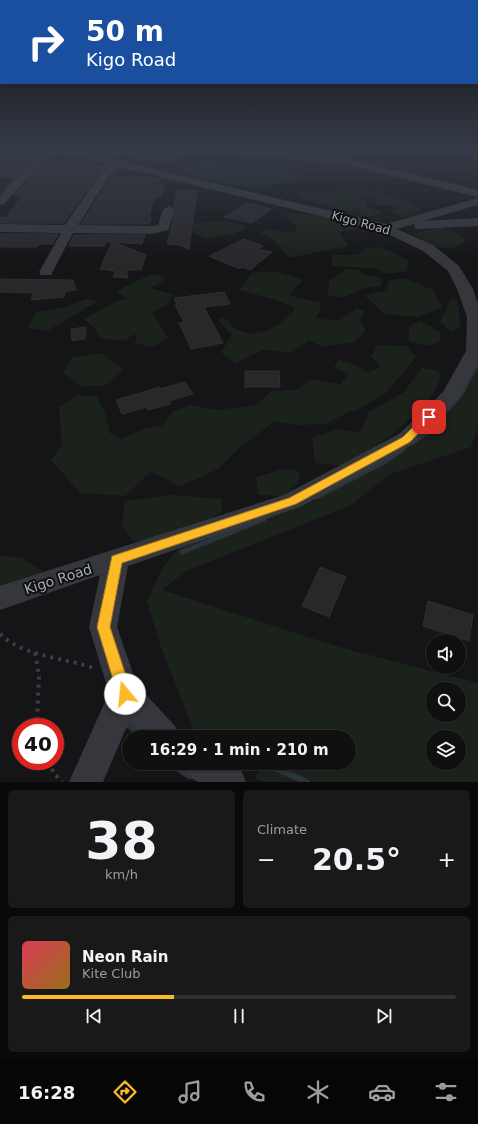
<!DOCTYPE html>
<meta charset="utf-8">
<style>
:root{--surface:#101011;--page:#19191a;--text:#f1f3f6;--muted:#9c9d9f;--line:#303031;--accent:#fcba28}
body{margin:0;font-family:"DejaVu Sans",sans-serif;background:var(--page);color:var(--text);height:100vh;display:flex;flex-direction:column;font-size:15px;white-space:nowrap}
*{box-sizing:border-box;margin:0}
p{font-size:13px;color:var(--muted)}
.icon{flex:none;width:22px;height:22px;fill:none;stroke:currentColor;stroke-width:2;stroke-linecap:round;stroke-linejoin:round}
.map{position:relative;height:782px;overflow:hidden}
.sheet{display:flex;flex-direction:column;gap:8px;padding:8px;background:#090909;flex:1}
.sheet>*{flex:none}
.banner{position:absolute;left:0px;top:0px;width:478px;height:84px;box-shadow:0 1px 3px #0004,0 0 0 1px var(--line);background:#1a4fa0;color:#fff;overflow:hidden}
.buttons{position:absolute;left:426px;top:634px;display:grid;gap:8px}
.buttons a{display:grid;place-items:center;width:40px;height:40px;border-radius:50%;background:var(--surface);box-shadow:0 1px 3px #0004,0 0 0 1px var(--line);font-size:20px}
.speed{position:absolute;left:12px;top:718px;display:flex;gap:8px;font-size:20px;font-weight:700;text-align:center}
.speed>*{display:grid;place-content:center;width:52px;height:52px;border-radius:50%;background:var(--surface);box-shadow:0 1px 3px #0004,0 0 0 1px var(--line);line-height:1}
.speed .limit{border:6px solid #d22;background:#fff;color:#111}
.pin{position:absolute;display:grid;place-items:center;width:34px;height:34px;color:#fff;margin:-17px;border-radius:8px;box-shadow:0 2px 6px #0006}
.me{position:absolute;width:44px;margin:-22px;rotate:343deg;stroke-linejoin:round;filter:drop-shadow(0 0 3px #0008)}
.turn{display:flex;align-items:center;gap:14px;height:84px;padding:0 20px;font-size:18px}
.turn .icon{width:52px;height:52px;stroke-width:2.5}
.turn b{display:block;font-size:28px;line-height:34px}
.big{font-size:30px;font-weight:700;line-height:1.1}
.sheet .card{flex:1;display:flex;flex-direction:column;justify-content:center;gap:6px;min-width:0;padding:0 14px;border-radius:6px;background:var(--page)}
.sheet .dial{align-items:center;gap:0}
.dial b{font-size:52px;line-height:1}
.song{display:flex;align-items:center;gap:12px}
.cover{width:48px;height:48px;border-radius:6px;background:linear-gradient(135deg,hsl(350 70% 55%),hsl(40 70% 35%))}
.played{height:4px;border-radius:2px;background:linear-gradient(90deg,var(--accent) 35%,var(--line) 35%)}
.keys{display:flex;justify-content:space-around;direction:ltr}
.heat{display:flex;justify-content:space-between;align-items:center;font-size:22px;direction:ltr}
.sheet .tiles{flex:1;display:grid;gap:8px;grid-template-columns:1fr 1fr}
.card:last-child{grid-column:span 2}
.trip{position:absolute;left:122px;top:730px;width:234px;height:40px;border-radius:20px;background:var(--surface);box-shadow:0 1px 3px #0004,0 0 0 1px var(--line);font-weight:700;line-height:40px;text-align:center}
.menu{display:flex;height:64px;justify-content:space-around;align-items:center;background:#060607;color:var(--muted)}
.menu .icon{width:28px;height:28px}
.menu .selected{color:var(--accent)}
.menu b{font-size:18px;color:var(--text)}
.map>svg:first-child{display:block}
</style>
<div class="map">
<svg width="478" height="782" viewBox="0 0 478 782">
<rect width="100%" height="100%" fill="#151517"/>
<!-- green -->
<path fill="#1b221c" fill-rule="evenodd" d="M119 150H155L184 154 186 157C170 166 150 165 132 160V157L144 155 150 151 137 154H132L133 152H130L127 156 120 155 123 153Z
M208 162C239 165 270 169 301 173L292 183 272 184 268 188C240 188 209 183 183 173L185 169 196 164Z
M355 188 372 192 381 191 385 195 409 201 423 211 401 217 392 213 396 208 387 205 378 206 373 201 378 199 358 194 366 202V206L382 212 370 217 359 213 360 209 356 208 351 212 286 195 299 196 297 192C314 191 340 194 355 188Z
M287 214H311L354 225 357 229 339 232 349 246 289 258 274 240 260 233 270 229 285 233 298 230 295 224 284 216Z
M224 222 244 224 246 228 234 234 206 238 188 230 165 231C179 222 208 222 224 222Z
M439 227 458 233 466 240C448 258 431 243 413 234Z
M380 247 408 260 407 271 389 274 373 268 332 266V255H358L365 248Z
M346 269 359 270 362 274 383 279 381 286 361 289 342 298 327 295 330 280Z
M274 271 303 280 289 295 321 303 320 311 315 319 340 320 357 308 365 312 360 318 365 331 355 342 322 347 309 340 291 353 263 350 235 363 221 352 232 335 218 320 221 317C229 319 229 324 235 328 258 343 282 324 296 308L276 300 239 290 252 273Z
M152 274 164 277 163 282 150 288 173 294 168 304 152 313 168 338 152 347 136 343V334L124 340 101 339 95 329 84 319 118 301 128 299 116 291Z
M404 278 433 290 443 308 417 317 385 314 365 296 374 293 387 291 389 281Z
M451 298 457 300 461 326 451 332 440 322Z
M86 299 98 301 47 331 27 328 36 312 66 307Z
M420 321 432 327 441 333 440 342 427 346 409 341V326Z
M378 345 407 346 416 357 386 393 357 410 346 413 327 424 296 425 275 421 238 449 218 469 179 487 164 477 150 472 125 496 80 493 51 460 62 445 59 407 78 395 97 397 104 410 110 433 120 439 145 429 163 425 172 412 190 405 217 410 256 405 272 391 296 390 311 379 341 384 347 375 334 367 339 360 358 366 368 373 380 367 371 356Z
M478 346V427L471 447 390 474 351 505 186 571 162 590 339 647 478 683V782H263L255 779 262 763H349V737H205L195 733 161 647 147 601 163 567 178 549 300 501 421 434ZM433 689H459V715H433ZM433 737H459V763H433Z
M101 353 123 370 107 385 81 387 63 372 73 357Z
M422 368 435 370 441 374C437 409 373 447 345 466L315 463 312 438 336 429 360 432 369 412 403 393Z
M284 469H294L300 473 298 483 284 496 258 495 256 477Z
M172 495 221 499 222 512 187 532 134 542 122 526 125 501Z
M0 555 22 558 44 572 0 605Z"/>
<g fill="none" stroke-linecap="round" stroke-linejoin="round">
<!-- stream-far2 -->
<path stroke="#2a343c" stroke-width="4" d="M427 433 460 396 478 363"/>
<!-- stream-far1 -->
<path stroke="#2a343c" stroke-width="5" d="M413 442 428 432
M316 497 384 462 403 449
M182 552 264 519"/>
<!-- stream -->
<path stroke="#2a343c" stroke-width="6" d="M123 726 129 725 142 737
M195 733 205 737
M169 763 189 776
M263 763 307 782"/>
</g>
<!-- building -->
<path fill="#28282b" stroke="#2f2f33" d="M10 153H38L15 178 0 177V164Z
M45 162 104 166 64 223H0V217H6L23 195H14Z
M117 168 112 176H116L114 178 145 177 161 180 151 186H164L160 197H154L149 218H152L149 224H81Z
M177 191H197L189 249 179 245 167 244 176 210 174 207Z
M248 203 271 209 252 223 224 217Z
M0 234H58L53 244H40L37 247H0Z
M74 235H145L142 244 113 242 146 255 141 270H126L128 278 113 277 116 271 100 269 112 242H106L105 246H69Z
M244 239 263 246 258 249 272 252 250 270 242 267 240 269 209 256Z
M0 279 73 280 76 290 65 292 64 297 31 300 33 293 0 292Z
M224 292 230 304 204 307 223 343 191 349 179 323 184 322 175 305H177L174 298Z
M86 327 85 339 72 341 71 329Z
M245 371H279L280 387H245Z
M185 382 193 394 169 401 171 404 148 410 147 407 122 414 116 400 160 387V389Z
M320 567 346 577 329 617 302 606Z
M428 601 473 615 469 641 423 626Z"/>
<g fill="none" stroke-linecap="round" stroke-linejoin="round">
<!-- path -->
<path stroke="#3c3e43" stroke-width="4" stroke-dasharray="3 5" stroke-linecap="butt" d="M0 634C25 658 65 657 96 669
M35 653 39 676 37 721 39 727
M50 761 53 772 62 782"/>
<!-- minor -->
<path fill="#36373c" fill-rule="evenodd" d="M43 150H54L4 204 0 205V195Z
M56 150H74L386 224 478 198V205L423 221 478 218V226L419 229 415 228 414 224 397 229 433 245 459 266 473 289 478 304V362L458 399 413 444 300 507 128 566 117 627 137 685 175 726 180 737H142L129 721 103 782H69L109 693 89 627 100 575 0 610V586L284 495 399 434 443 392 466 351 467 317 457 289 448 271 423 251 382 231 116 166 78 225 152 226 158 225 163 210 169 206 175 210 168 230 152 234 73 233 51 275H41L39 272 61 233 0 232V224L65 225 107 164 58 152Z
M232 150H267L343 158 467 187 478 190V197L343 164 237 153Z
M181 763H230L241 770 246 782H198L186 775Z"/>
</g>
<!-- sky -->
<linearGradient id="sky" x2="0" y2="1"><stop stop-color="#0c0c0d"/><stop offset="0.58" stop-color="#353b47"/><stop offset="1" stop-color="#353b47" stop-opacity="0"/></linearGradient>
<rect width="478" height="260" fill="url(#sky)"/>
<!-- route -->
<path fill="#fcba28" stroke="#a4791a" d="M429 414 432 415 434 417 432 419 410 442 296 504 122 563 110 627 132 694 130 699 125 702 119 699 97 627 112 556 289 498 403 437 425 415Z"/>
<g text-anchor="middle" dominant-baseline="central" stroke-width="4" stroke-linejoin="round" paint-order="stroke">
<!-- street labels -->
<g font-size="12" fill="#a6abb8" stroke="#101012">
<text transform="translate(361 223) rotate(15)">Kigo Road</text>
</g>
<!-- near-street labels -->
<g font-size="14" fill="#a6abb8" stroke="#101012">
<text transform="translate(58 579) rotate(-18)">Kigo Road</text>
</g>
</g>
</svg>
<div class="buttons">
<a><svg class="icon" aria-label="sound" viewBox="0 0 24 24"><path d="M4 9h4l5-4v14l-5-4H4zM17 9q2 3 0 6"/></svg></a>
<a><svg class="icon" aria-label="search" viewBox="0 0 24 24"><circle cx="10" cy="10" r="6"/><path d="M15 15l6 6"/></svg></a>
<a><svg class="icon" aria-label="layers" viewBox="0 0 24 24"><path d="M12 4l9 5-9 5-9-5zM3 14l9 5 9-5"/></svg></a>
</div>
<div class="speed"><div class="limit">40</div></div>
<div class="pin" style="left:429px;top:417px;background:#d93025"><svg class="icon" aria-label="arrive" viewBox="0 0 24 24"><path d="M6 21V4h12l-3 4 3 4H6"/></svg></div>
<svg class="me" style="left:125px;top:694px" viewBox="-20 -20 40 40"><circle r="19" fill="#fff"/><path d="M0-13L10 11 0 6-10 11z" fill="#fcba28"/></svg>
<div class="trip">16:29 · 1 min · 210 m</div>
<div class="banner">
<div class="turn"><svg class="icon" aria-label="right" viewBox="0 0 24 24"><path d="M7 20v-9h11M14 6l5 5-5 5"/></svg><div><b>50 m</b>Kigo Road</div></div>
</div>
</div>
<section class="sheet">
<div class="tiles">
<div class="card dial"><b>38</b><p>km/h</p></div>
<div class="card"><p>Climate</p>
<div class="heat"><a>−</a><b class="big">20.5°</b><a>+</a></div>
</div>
<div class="card">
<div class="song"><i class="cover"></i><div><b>Neon Rain</b><p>Kite Club</p></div></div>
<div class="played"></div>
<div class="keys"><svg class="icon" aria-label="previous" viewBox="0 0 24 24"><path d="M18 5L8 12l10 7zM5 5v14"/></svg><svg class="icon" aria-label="pause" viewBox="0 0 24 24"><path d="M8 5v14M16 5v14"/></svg><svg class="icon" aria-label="next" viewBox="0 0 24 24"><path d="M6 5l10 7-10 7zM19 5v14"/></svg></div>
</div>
</div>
</section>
<nav class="menu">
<b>16:28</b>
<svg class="icon selected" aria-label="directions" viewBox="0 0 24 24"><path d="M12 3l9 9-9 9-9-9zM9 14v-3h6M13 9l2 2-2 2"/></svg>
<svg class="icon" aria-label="music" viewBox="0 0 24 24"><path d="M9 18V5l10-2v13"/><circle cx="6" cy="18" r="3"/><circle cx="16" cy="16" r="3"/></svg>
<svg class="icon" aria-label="phone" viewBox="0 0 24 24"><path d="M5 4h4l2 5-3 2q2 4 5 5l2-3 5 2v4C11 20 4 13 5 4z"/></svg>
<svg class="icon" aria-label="climate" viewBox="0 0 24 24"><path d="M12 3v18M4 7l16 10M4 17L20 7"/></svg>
<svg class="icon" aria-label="car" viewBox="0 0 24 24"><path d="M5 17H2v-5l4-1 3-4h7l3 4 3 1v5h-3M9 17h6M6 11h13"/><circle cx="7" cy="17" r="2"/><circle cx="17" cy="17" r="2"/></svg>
<svg class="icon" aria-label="filters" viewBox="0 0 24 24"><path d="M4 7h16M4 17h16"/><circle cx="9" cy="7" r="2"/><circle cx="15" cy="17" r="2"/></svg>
</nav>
